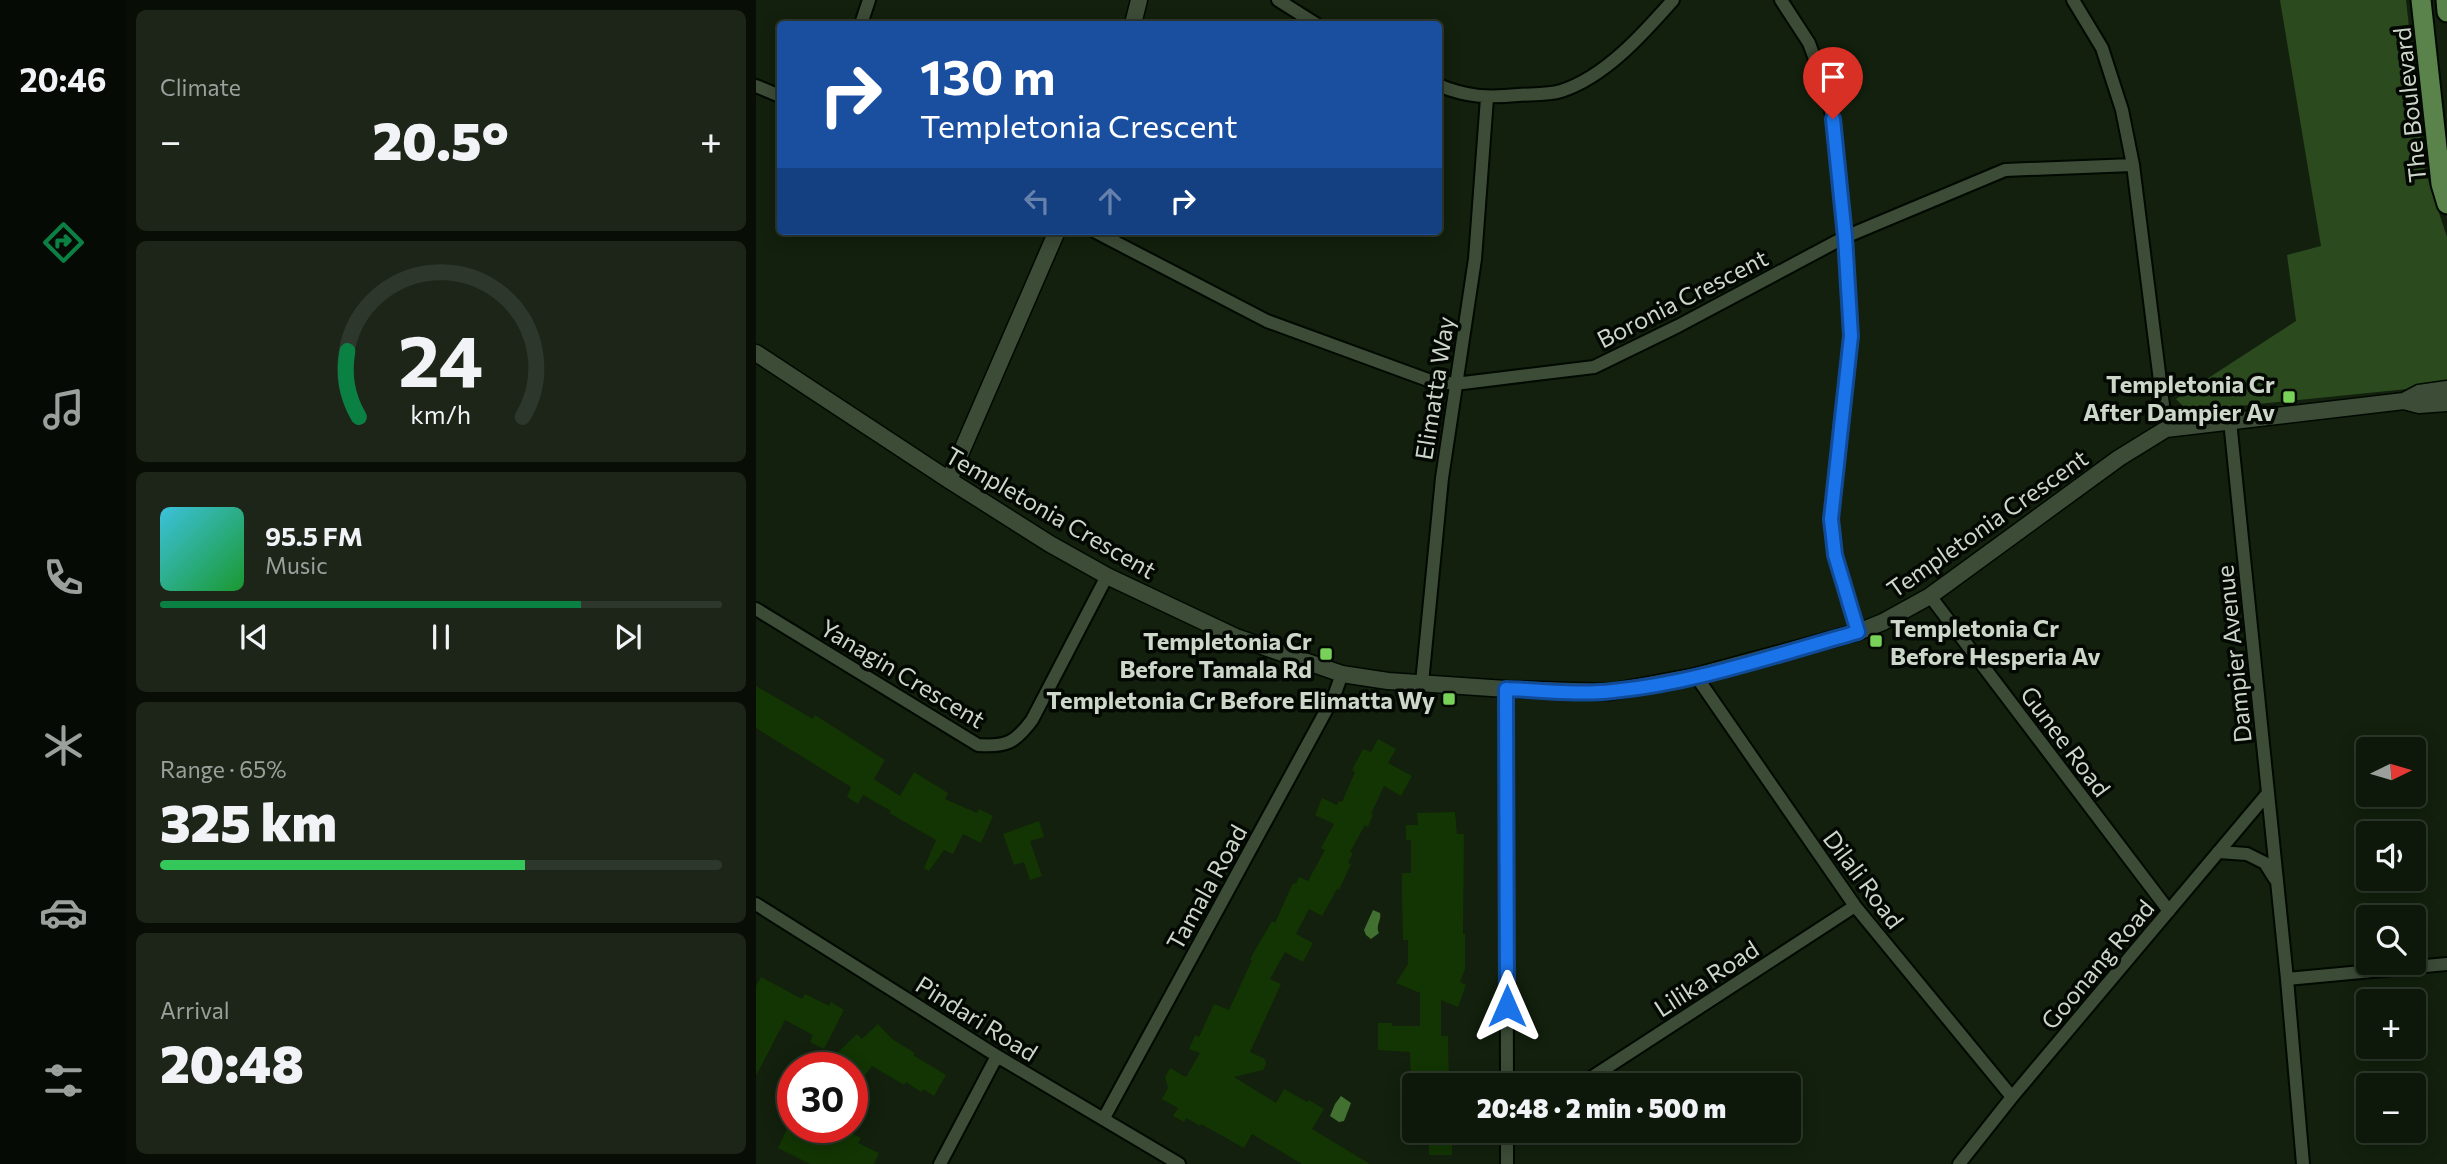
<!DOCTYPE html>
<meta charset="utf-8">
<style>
:root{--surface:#0e180a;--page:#1c2518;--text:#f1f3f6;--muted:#9ba09c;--line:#2e372b;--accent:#0b8043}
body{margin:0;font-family:Commissioner,sans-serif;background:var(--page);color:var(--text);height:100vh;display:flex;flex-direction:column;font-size:26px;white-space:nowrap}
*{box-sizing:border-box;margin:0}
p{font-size:23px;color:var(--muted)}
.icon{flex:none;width:38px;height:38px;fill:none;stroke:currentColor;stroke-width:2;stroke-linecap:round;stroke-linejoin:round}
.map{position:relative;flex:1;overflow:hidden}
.drawer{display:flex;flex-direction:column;gap:10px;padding:10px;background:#080d06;width:630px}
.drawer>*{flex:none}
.guide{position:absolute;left:21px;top:21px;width:665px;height:214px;border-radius:7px;box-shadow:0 4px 18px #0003,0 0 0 2px var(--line);background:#1a4fa0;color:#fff;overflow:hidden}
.needle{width:46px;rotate:85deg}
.controls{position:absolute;left:1600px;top:737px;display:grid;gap:14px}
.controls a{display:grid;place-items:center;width:70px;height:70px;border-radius:7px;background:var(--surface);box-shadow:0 4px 18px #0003,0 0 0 2px var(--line);font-size:35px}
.speed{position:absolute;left:21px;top:1052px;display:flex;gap:14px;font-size:35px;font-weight:700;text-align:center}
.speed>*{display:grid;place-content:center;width:91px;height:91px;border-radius:50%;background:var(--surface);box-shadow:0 4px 18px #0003,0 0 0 2px var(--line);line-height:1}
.speed .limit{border:10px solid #d22;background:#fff;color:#111}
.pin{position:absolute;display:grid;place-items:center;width:60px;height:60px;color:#fff;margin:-72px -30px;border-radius:50% 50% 50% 0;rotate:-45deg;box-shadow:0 0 7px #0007}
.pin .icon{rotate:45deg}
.me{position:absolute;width:77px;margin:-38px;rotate:0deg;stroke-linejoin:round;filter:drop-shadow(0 0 5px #0008)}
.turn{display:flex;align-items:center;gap:24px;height:147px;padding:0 28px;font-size:32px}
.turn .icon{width:91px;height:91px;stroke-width:2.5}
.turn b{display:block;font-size:49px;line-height:60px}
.lanes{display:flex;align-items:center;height:66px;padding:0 28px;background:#0003;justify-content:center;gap:35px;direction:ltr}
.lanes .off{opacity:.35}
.big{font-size:52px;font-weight:800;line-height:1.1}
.drawer .widget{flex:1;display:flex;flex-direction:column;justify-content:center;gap:10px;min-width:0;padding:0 24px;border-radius:10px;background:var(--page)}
.drawer .dial{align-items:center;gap:0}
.dial svg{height:182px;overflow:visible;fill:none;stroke:var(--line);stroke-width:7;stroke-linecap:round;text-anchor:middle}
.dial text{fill:var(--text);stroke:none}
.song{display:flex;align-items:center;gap:21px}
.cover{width:84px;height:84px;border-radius:10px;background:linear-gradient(135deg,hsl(190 70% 55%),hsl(130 70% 35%))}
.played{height:7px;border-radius:4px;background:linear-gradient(90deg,var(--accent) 75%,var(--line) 75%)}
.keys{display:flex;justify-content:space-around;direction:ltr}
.heat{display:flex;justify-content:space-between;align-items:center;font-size:38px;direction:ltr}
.charge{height:10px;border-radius:5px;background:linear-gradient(90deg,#34c759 65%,var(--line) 0)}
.trip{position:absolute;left:646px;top:1073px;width:399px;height:70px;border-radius:7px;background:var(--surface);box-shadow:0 4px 18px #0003,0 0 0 2px var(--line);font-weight:800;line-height:70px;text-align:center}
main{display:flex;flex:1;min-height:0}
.dock{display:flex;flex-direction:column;width:126px;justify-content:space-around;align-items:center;background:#060a04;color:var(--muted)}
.dock .icon{width:49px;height:49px}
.dock .on{color:var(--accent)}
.dock b{font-size:32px;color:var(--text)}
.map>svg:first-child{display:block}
</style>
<main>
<nav class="dock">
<b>20:46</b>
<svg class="icon on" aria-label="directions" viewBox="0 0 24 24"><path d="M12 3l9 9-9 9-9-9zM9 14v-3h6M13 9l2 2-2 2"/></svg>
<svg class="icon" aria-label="music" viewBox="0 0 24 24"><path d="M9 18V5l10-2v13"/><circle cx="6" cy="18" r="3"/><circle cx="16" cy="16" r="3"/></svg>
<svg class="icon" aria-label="phone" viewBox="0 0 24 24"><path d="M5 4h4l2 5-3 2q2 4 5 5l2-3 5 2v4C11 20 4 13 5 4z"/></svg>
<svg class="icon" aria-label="climate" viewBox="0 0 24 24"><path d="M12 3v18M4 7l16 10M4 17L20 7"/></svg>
<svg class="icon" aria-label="car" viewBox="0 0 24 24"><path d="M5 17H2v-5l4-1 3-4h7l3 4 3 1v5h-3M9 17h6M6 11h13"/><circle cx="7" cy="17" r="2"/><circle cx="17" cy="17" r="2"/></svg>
<svg class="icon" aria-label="filters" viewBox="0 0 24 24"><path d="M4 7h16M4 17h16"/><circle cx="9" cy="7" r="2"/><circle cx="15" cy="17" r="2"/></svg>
</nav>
<section class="drawer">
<div class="widget"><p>Climate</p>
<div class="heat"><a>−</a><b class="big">20.5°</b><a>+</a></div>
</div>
<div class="widget dial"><svg viewBox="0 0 100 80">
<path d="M14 69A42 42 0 1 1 86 69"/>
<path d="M14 69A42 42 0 0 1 9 40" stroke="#0b8043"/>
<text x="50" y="56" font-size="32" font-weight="700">24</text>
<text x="50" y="72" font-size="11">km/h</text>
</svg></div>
<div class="widget">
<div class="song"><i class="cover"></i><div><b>95.5 FM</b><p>Music</p></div></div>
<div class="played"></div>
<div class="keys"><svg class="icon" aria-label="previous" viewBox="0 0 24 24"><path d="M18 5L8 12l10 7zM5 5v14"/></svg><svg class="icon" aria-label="pause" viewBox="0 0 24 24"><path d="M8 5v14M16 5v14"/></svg><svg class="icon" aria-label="next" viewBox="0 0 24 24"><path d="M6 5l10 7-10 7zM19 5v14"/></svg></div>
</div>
<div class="widget"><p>Range · 65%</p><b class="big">325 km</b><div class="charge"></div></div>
<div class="widget"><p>Arrival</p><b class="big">20:48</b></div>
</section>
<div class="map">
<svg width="1691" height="1164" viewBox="0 0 1691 1164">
<rect width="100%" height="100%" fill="#12200d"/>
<!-- green -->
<path fill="#2b4b1f" d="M1524 0H1650L1669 171 1691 237V385L1443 410 1430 409 1420 399 1540 321 1531 255 1565 246Z"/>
<!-- water -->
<path fill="#417031" d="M617 910 624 913C626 920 619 925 623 933L615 939 610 935 608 930Z
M585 1096 595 1103 588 1121 583 1122 574 1116 579 1104Z"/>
<!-- building -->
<path fill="#123503" d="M0 686 57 719 59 715 129 760 118 779 144 796 158 772 192 793 189 799 221 813 223 809 237 816 225 843 207 834 197 854 188 850 173 871 168 868 180 840 133 813 135 811 107 795 102 804 91 797 95 787 0 728Z
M622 739 640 749 632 763 656 776 645 796 628 786 615 814 617 815 612 827 609 825 594 852 597 853 592 863 595 864 583 890 581 889 566 916 553 909 540 934 557 943 547 962 529 952 514 979 525 984 494 1052 509 1059 510 1064 507 1070 478 1077 520 1103 528 1089 551 1102 553 1100 568 1109 556 1129 614 1164H546L496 1134 488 1148 445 1124 444 1126 430 1118 428 1122 417 1116 422 1108 406 1099 412 1088 409 1077 414 1068 430 1077 444 1053 433 1049 439 1035 443 1037 458 1004 473 1010 496 960 494 959 516 921 519 923 537 883 540 884 543 877 552 881 569 850 565 848 578 824 559 815 566 798 581 805 583 801 586 802 599 772 596 770 607 749 615 752Z
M699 812 701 834H708L707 934H709V969L704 982 710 985 702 1007 685 1000V1036H692L693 1085H655L654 1052 622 1050V1023H636V1026H664V993L640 983 652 964V940H647L646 899V873H655V840H650V825H662L661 813Z
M283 821 288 837 274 841 286 876 274 880 268 862 258 865 247 834Z
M5 977 46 999 49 994 73 1006 75 1002 88 1010 68 1049 54 1042 57 1035 29 1020 0 1076V986Z
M122 1024 136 1039 159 1053 157 1055 190 1075 178 1096 167 1089 165 1092 150 1082 148 1085 116 1066 104 1082 96 1074V1068H90L79 1055 101 1034 106 1039Z
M32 1127H82L105 1138 102 1143 123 1153 118 1164H54L22 1148Z
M673 1130H696V1155H673Z"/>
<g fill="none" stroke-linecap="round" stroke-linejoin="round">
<defs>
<path id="minor" d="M522 0 560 24
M1025 0 1053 43 1067 81 1077 119 1089 237 1095 336 1075 519 1079 555 1102 632
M1317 0 1346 48 1366 110 1377 165 1410 429
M105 24 113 0
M682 85C711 97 731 98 762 95 775 94 792 95 805 91 849 77 887 34 917 0
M0 86 24 96
M338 231 511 321 672 380 699 384 838 367 922 326 1089 237 1249 170 1377 165
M1474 421 1531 979 1547 1164
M1174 596 1413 911
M0 609 222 745C250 747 259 743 276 720L351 576
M940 676 1099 906 1256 1097
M666 683 686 478 719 259 731 98
M750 689 751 1085
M1462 852 1491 854 1509 863 1519 879
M0 904 241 1056 423 1164
M1531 979 1691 964
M824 1085 1099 906
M348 1118 578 696 586 674
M751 1130V1164
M184 1164 241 1056
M1203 1164 1256 1097 1512 793"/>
<path id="tertiary" d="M377 24 383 0
M0 353 193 480 294 544 351 576 480 637 586 674 632 681 750 689 854 692 940 676 1102 632 1127 622 1174 596 1363 458 1410 429 1648 401 1663 393 1691 389
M1648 401 1663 405 1691 403
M193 480 301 231"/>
<path id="primary" d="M1665 0 1685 184 1691 204
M1690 0 1691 12"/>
</defs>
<!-- minor casing -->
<use href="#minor" stroke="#010900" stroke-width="16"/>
<!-- tertiary casing -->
<use href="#tertiary" stroke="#010900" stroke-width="19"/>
<!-- primary casing -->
<use href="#primary" stroke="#010900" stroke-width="23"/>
<!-- minor -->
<use href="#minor" stroke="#3c4c37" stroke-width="12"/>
<!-- tertiary -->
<use href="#tertiary" stroke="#3c4c37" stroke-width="16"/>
<!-- primary -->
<use href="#primary" stroke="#59834b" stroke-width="19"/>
</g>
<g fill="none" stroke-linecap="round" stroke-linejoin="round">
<defs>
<path id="route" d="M751 1006 750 689C785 690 822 695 857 691 940 683 1022 654 1102 632L1079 555 1075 519 1095 336 1089 237 1077 119"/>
</defs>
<!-- route casing -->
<use href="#route" stroke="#114b97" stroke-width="18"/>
<!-- route -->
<use href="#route" stroke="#1a73e8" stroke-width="12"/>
</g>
<!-- markers -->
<g fill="#78d158" stroke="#040803" stroke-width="2.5">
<rect x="1526" y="390" width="14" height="14" rx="3.5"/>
<rect x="1113" y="634" width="14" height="14" rx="3.5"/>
<rect x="563" y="647" width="14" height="14" rx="3.5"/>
<rect x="686" y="692" width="14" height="14" rx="3.5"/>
</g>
<g text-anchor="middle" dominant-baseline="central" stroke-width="7" stroke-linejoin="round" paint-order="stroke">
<!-- street labels -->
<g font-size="24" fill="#ccd6c9" stroke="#040803">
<text transform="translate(1653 105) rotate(-96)">The Boulevard</text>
<text transform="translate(926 298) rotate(-27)">Boronia Crescent</text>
<text transform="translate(678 388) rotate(-81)">Elimatta Way</text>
<text transform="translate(295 512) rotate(30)">Templetonia Crescent</text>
<text transform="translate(1231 523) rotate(-35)">Templetonia Crescent</text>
<text transform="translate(1477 654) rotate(-96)">Dampier Avenue</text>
<text transform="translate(147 673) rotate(31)">Yanagin Crescent</text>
<text transform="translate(1310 741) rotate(53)">Gunee Road</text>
<text transform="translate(1108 879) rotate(53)">Dilali Road</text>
<text transform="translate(450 887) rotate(-61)">Tamala Road</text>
<text transform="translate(1341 964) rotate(-50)">Goonang Road</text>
<text transform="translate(950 978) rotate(-33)">Lilika Road</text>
<text transform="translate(221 1018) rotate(32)">Pindari Road</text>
</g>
<!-- poi labels -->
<g font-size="24" font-weight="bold" fill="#ccd6c9" stroke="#040803" text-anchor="end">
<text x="1519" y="383">Templetonia Cr<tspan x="1519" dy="28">After Dampier Av</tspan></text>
<text x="1134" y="627" text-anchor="start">Templetonia Cr<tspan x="1134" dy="28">Before Hesperia Av</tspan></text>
<text x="556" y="640">Templetonia Cr<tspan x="556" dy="28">Before Tamala Rd</tspan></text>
<text x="679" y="699">Templetonia Cr Before Elimatta Wy</text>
</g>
</g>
</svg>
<div class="controls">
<a><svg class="needle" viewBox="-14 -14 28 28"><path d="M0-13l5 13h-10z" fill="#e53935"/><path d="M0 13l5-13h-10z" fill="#9ba09c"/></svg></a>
<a><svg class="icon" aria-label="sound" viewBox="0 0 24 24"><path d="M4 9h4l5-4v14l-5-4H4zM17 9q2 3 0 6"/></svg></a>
<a><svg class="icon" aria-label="search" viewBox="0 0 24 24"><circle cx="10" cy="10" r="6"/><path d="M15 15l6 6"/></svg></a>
<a>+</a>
<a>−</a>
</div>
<div class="speed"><div class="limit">30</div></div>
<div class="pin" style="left:1077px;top:119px;background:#d93025"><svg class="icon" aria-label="arrive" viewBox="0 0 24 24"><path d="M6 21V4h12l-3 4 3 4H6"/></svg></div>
<svg class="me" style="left:751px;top:1006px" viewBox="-20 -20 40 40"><path d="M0-17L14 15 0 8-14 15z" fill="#1a73e8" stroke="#fff" stroke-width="4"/></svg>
<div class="trip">20:48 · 2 min · 500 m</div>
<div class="guide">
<div class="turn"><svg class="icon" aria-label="right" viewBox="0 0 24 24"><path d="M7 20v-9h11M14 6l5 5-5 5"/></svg><div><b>130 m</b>Templetonia Crescent</div></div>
<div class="lanes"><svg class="icon off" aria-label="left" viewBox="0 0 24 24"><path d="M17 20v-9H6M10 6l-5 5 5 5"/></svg><svg class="icon off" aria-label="ahead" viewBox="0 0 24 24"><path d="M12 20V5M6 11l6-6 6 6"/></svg><svg class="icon" aria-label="right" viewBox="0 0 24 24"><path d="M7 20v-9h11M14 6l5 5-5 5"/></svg></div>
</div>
</div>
</main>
